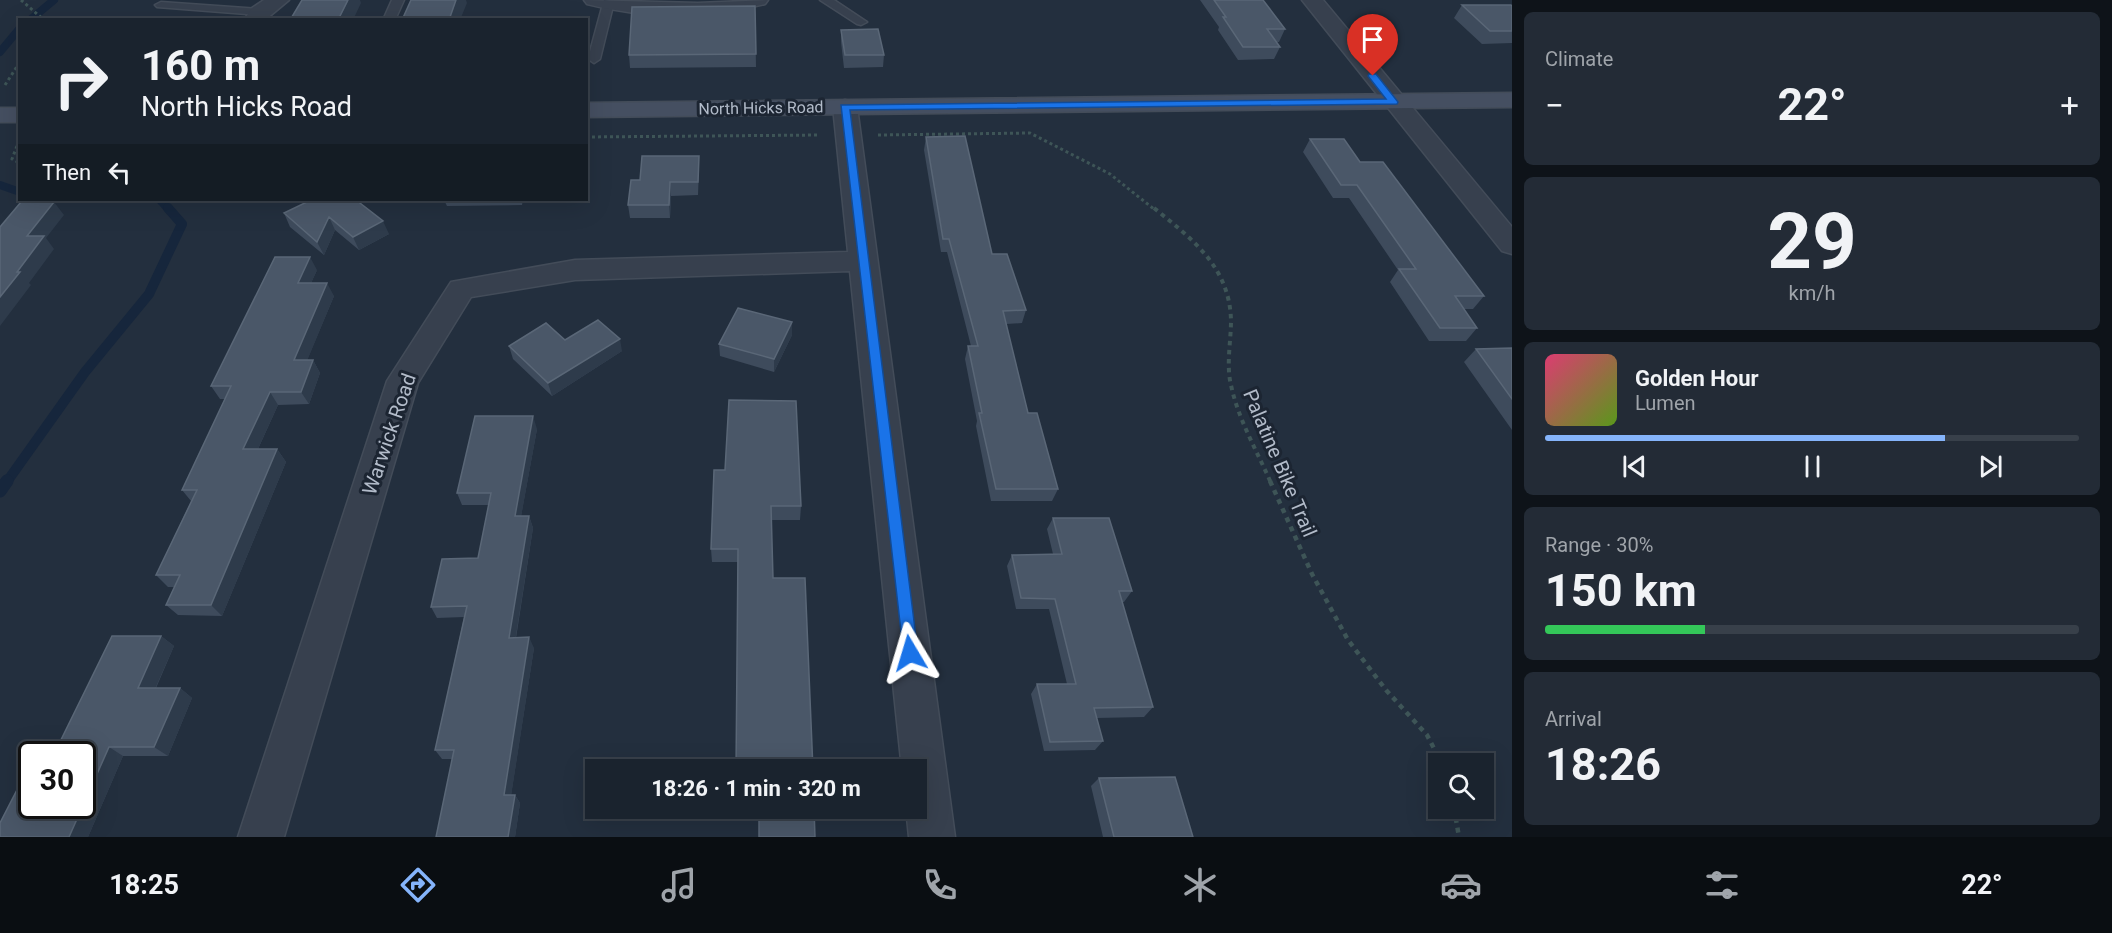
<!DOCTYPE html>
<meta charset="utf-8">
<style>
:root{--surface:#1a232e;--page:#232b36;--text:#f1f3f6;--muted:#9fa4aa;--line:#38404a;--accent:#85b4fb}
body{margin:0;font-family:Roboto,sans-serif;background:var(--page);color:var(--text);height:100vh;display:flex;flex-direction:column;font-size:22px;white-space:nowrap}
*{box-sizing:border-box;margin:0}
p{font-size:20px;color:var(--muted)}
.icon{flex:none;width:33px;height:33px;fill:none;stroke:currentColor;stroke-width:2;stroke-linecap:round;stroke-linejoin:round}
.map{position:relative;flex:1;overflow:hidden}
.side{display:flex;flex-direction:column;gap:12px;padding:12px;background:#0e1319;width:600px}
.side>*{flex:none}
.banner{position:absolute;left:18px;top:18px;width:570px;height:183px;border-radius:0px;box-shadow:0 6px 24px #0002,0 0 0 2px var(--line);background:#1a232e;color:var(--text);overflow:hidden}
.buttons{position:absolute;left:1428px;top:753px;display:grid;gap:12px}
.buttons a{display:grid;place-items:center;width:66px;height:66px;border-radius:0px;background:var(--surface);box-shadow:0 6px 24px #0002,0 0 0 2px var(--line);font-size:30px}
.speed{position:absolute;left:18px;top:741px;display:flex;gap:12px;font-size:30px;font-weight:700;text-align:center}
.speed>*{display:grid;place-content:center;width:78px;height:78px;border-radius:50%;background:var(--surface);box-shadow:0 6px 24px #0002,0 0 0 2px var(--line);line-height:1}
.speed .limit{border:3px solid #111;border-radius:9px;background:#fff;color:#111}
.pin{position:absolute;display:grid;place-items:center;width:51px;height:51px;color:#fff;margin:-62px -26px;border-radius:50% 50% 50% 0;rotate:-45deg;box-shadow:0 0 6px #0007}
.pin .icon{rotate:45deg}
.me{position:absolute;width:66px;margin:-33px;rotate:353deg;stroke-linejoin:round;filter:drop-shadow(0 0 4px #0008)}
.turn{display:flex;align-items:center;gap:21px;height:126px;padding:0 24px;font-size:27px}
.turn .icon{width:78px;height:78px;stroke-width:2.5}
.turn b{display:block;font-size:42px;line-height:51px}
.then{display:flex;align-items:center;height:57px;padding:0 24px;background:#0003;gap:12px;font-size:22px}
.big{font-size:45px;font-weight:700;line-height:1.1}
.side .card{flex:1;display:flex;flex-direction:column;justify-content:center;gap:9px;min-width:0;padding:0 21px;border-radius:9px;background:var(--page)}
.side .dial{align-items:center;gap:0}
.dial b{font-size:78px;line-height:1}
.song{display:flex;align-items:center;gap:18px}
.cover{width:72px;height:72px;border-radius:9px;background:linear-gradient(135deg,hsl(340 70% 55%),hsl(90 70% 35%))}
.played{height:6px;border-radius:3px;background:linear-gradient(90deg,var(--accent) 75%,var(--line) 75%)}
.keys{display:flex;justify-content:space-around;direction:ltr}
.heat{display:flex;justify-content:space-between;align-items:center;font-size:33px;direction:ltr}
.charge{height:9px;border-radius:4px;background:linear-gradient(90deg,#34c759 30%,var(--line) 0)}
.trip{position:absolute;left:585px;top:759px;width:342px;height:60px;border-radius:0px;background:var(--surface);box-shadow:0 6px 24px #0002,0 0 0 2px var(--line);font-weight:700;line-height:60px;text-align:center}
.dock{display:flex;height:96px;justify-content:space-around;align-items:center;background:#0a0e12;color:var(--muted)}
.dock .icon{width:42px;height:42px}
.dock .on{color:var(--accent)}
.dock b{font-size:27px;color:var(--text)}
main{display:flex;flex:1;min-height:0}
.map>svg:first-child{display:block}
</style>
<main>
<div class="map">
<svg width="1512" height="837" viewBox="0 0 1512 837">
<rect width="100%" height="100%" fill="#232f3e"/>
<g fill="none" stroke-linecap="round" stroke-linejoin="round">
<!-- stream-far2 -->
<path stroke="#16263c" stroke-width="8" d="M30 20 54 0
M0 52 20 28
M0 185 20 192
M160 200 169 210"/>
<!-- stream-far1 -->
<path stroke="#16263c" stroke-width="10" d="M6 483 85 372 149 294 182 224 168 208"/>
<!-- stream -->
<path stroke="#16263c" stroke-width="13" d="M0 491 7 481"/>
<defs>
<path id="lane" d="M392 0H404L395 20H383Z
M604 0 614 2 600 59 594 63 588 59Z
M820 0H834L867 22 861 25 857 24Z
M161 2 259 9 265 12 259 15 157 7 155 5Z"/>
<path id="street" d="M264 0H289L265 20H244L252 8Z
M584 0 698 3 768 0 765 4C707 19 645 19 587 4Z
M1302 0H1323L1512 227V254L1502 251Z
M845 100 853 102 857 107 955 837H909L906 808H916V770H902L850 271 575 280 471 297 418 383 284 837H238L387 381 451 282 575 260 848 252 833 107 837 102Z"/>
<path id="secondary" d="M1512 93V107L586 117V103Z
M0 108H20V122H0Z"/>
</defs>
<!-- lane casing -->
<use href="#lane" stroke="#434c59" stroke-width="3"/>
<!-- street casing -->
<use href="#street" stroke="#434c59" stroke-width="3"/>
<!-- secondary casing -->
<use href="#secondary" stroke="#434c59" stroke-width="3"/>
<!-- path-far2 -->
<path stroke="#3e5557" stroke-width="3" stroke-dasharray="3 3" stroke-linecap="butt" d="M21 0 44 20
M5 85 20 62
M878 135 1030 133 1110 174 1155 210
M586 137 820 135
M17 146 12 159 20 163"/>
<!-- path-far1 -->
<path stroke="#3e5557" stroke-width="4" stroke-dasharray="4.5 4.5" stroke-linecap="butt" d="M1154 208C1192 239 1230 267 1231 321 1231 341 1226 365 1231 385 1238 419 1257 451 1271 483"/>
<!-- path -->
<path stroke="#3e5557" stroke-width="4.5" stroke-dasharray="5 5" stroke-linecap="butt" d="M1270 481 1312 574 1348 640 1386 690 1427 735 1442 764
M1454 808 1459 837"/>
<!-- lane -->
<use href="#lane" fill="#37404e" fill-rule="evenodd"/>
<!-- street -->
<use href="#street" fill="#37404e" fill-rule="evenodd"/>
<!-- secondary -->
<use href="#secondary" fill="#454f61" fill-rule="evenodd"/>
</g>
<!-- wall -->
<path fill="#3e4b5c" d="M1200 0H1263L1285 29 1279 42H1276L1280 47 1274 59 1238 60 1218 30 1219 27Z
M1462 5 1512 6V43L1482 44 1454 18Z
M755 6 756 67 630 68 629 55Z
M841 30 884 55 883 67 844 68 841 42Z
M926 137 992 254 1026 310 1022 323 1006 324 1028 413 1058 489 1052 501H991L976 426 977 421 965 359 968 346H971L947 252H941L924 150Z
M1310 139 1360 162 1484 296 1473 309H1464L1477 328 1466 341H1429L1390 282 1398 270 1349 198H1333L1303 152Z
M699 156V169L698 195 671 196 670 218H630L628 205 640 180Z
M311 200 389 234 359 250 335 230 324 255 290 227 284 213Z
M444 200H523L522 205 447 206Z
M317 270 311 283 334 296 307 360H313L320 373 309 404 278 405 258 449H277L286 462 222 616 178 615 166 605 174 587H168L156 575 191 501 182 490 225 399H220L211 386Z
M792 322V335L774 372 720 356 719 344Z
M565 340 622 351 552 396 513 359 509 346Z
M1512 348V430L1464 362 1476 349Z
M537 429 521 516H529L533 528 516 638 534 648 511 795H515L520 803 515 837H436L452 759H442L435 750 464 617 437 618 431 607 478 558 489 505H462L457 493Z
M725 470 801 506 800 520H771L773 578 813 770 738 562H712L711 549Z
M1053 518 1132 591 1124 602H1122L1153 707 1144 717 1096 718 1103 741 1095 750 1044 751 1031 694 1037 684H1067L1049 609H1016L1007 566 1012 555 1053 554 1047 529Z
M161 636 174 646 156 688H180L192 698 168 756H123L88 837 32 806Z
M1099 778 1193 837H1103L1091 786Z"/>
<!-- shaded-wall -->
<path fill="#2e3b4b" d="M348 0H360L361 3 353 20H338Z
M456 0H466L467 3 460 20H449Z
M670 182 671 196 670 218 669 205Z
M54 202 64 215 46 238 54 249 29 283 31 285 0 326V297L17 272 27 236Z
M329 217 335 230 324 255 317 242Z
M383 221 389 234 359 250 353 237Z
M310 257 317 270 305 296 298 283Z
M327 283 334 296 302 373 294 360Z
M792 322V335L774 372V359Z
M620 339 622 351 552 396 548 383Z
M313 360 320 373 309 404 301 392Z
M270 392 278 405 252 462 243 449Z
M533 416 537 429 519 528 515 516Z
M277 449 286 462 222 616 211 605Z
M529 516 533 528 514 648 509 638Z
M161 636 174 646 151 698 138 688Z
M529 637 534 648 510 803 504 795Z
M180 688 192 698 168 756 154 747Z
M109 747 123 756 88 837H69Z
M515 795 520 803 515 837H508Z"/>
<!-- building -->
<path fill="#4a5768" stroke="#5a6777" stroke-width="1.5" d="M302 0H348L338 20H290Z
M411 0H456L449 20H402Z
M1214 0H1263L1285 29H1267L1280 47H1243L1223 17H1226Z
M1462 5H1511L1512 6V31H1490Z
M755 6 756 54 629 55 632 7Z
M878 29 884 55H845L841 30Z
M965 136 992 254H1007L1026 310 1003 311 1028 413H1037L1058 489H996L979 413H982L968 346H978L949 239H943L926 137Z
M1310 139H1344L1360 162H1383L1484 296H1455L1477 328H1440L1399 269H1416L1357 185H1341Z
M642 156H699L698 182H670L669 205H628L631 180H640Z
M311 200H356L383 221 353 237 329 217 317 242 284 213Z
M21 202H54L27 236H44L17 272H20L0 297V227Z
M275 257H310L298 283H327L294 360H313L301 392H270L243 449H277L211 605H166L180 575H156L197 490H182L231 386H211Z
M738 308 792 322 774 359 719 344Z
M598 320 620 339 548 383 509 346 546 323 565 340Z
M1512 348V399L1476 349Z
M729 400 796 401 801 506H771L773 578H805L813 770H736L738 549H711L714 470H725Z
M475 416H533L515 516H529L509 638 529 637 504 795H515L508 837H436L454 750H435L467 606 431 607 442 559 478 558 491 493H457Z
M1053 518H1109L1132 591H1119L1153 707 1094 708 1103 741 1050 742 1037 684H1076L1055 599 1021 598 1012 555 1062 554Z
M112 636H161L138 688H180L154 747H109L69 837H0V823L19 786 32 785V806H82V754H54Z
M1175 777 1193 837H1114L1099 778Z
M759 808H814L815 837H759Z"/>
<!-- route -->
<path fill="#1a73e8" stroke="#114b97" stroke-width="1.5" d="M1369 74H1376L1398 102 1397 104 850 110 918 653 915 658 910 661 904 658 841 105 1386 99 1368 76Z"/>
<g text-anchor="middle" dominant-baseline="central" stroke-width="6" stroke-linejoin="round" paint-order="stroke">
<!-- far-street labels -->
<g font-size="16" fill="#b2bbc9" stroke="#1c2532">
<text transform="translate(761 108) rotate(-1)">North Hicks Road</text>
</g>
<!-- street labels -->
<g font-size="20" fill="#b2bbc9" stroke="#1c2532">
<text transform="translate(389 434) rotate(-71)">Warwick Road</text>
<text transform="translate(1280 463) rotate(67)">Palatine Bike Trail</text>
</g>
</g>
</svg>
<div class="buttons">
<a><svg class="icon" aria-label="search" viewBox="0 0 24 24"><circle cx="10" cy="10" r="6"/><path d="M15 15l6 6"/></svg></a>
</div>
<div class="speed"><div class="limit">30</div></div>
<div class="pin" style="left:1373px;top:76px;background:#d93025"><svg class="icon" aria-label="arrive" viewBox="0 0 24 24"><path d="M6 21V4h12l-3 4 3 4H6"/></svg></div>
<svg class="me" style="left:910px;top:653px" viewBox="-20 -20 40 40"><path d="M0-17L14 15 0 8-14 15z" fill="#1a73e8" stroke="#fff" stroke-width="4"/></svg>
<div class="trip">18:26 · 1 min · 320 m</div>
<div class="banner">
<div class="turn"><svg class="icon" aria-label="right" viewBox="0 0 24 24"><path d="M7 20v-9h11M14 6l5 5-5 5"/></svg><div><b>160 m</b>North Hicks Road</div></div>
<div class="then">Then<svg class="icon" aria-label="left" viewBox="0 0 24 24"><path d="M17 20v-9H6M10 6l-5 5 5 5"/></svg></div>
</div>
</div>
<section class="side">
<div class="card"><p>Climate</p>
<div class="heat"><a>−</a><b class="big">22°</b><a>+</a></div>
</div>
<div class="card dial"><b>29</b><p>km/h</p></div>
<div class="card">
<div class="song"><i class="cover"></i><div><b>Golden Hour</b><p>Lumen</p></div></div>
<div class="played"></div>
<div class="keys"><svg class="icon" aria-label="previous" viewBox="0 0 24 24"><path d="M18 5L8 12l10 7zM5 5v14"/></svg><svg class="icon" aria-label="pause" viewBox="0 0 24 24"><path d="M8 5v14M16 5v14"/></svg><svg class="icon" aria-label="next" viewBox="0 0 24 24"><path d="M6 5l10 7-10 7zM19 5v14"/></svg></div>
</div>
<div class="card"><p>Range · 30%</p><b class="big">150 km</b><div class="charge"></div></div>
<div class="card"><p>Arrival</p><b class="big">18:26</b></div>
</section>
</main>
<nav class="dock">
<b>18:25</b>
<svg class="icon on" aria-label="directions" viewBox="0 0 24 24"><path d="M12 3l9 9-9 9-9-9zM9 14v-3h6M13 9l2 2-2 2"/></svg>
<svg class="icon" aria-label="music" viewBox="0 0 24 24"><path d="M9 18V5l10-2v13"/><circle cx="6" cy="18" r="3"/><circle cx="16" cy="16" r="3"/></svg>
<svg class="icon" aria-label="phone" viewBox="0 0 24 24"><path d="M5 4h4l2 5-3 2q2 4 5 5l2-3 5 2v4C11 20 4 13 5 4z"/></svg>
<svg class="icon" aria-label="climate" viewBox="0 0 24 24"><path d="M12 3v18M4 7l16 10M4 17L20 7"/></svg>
<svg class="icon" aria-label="car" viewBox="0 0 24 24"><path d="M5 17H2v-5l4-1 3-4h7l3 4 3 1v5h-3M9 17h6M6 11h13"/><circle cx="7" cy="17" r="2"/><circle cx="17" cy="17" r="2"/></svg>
<svg class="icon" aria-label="filters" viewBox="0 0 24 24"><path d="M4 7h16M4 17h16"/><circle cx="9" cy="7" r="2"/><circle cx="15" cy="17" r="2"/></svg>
<b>22°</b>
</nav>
